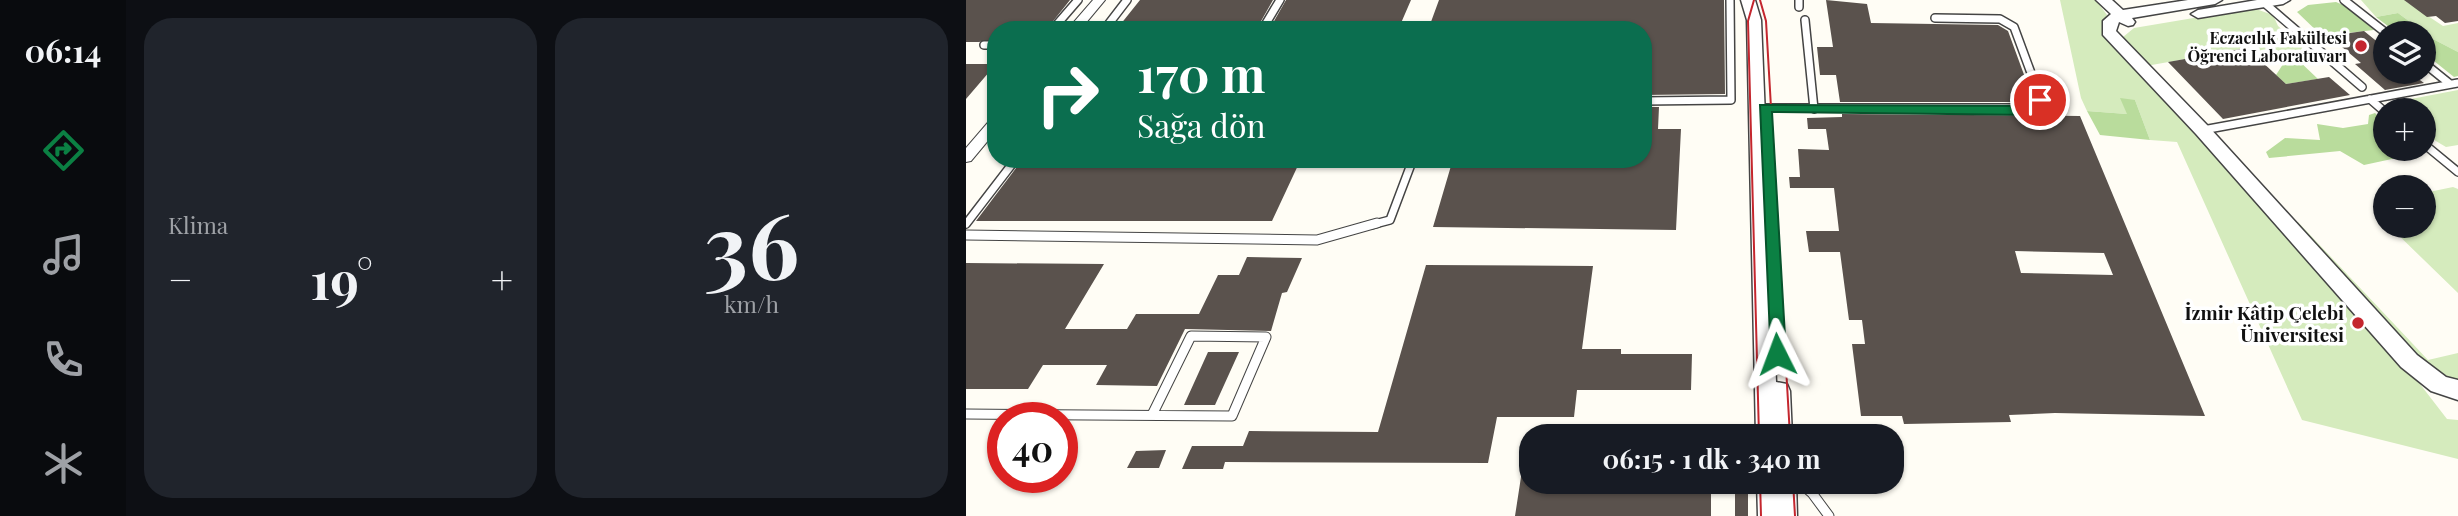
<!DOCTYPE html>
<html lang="tr">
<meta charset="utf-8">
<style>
:root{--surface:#171b24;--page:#20242c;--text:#f1f3f6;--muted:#9ea1a6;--accent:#0b8043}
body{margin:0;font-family:"Playfair Display",serif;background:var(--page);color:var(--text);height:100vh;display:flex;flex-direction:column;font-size:26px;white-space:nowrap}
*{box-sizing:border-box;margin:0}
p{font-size:23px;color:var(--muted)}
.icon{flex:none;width:38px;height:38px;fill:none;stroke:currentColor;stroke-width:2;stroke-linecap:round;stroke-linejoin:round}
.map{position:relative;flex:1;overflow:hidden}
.sheet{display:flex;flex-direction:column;gap:18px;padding:18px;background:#0d0f14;width:840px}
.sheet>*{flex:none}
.hud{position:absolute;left:21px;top:21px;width:665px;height:147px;border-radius:28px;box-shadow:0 2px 5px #0004;background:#0b6e4f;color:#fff;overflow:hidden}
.tools{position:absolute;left:1407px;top:21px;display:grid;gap:14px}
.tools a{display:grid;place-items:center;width:63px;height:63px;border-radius:50%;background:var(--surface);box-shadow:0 2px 5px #0004;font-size:35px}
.speed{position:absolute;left:21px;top:402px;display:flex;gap:14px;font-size:35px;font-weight:700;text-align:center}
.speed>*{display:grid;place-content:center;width:91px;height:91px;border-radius:50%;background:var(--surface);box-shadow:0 2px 5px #0004;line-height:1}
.speed .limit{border:10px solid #d22;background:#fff;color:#111}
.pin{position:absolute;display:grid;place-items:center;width:60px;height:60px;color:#fff;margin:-30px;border:4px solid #fff;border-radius:50%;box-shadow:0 2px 7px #0007}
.me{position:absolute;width:77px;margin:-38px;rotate:357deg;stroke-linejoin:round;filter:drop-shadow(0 0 5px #0008)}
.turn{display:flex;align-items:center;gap:24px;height:147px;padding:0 35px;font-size:32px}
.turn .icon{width:91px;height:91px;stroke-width:2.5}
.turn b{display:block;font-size:49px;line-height:60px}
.big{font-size:52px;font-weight:700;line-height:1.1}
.sheet .widget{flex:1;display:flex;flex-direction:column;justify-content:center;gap:10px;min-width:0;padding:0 24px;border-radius:28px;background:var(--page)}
.sheet .dial{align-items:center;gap:0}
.dial b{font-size:91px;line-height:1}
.heat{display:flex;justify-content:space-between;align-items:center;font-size:38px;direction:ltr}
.sheet .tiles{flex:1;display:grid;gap:18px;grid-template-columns:repeat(2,1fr)}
.trip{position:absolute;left:553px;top:424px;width:385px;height:70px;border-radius:28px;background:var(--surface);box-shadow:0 2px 5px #0004;font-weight:700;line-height:70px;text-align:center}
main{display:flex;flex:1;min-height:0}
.tabs{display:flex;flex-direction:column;width:126px;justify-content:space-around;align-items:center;background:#090b0e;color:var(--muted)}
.tabs .icon{width:49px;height:49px}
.tabs .on{color:var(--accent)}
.tabs b{font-size:32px;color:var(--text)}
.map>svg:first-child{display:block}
</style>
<main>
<nav class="tabs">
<b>06:14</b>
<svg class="icon on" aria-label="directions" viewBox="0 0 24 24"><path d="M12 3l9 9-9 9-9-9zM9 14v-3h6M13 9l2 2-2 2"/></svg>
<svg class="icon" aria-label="music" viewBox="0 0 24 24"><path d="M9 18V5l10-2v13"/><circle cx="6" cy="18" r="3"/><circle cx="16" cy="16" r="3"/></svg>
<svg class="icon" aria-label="phone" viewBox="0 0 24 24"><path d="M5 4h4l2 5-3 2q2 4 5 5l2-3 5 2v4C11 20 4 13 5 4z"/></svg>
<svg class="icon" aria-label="climate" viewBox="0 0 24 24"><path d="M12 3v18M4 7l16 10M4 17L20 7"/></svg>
</nav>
<section class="sheet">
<div class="tiles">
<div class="widget"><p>Klima</p>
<div class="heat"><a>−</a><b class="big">19°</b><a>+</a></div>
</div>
<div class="widget dial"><b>36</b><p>km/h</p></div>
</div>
</section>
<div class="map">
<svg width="1492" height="516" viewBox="0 0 1492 516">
<rect width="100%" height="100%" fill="#fffdf5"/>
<!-- green -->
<path fill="#d5ebbd" d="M1094 0H1130L1141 15 1136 25 1139 35 1447 375 1481 419 1492 420V459L1336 420 1211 142 1184 140 1169 100 1161 114 1121 111 1115 98Z
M1395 0H1447L1441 2 1477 26 1492 23V52L1467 39 1432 13 1410 17Z
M1287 8 1307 15 1312 26 1340 51 1313 54 1281 48 1180 66 1157 37 1168 28Z
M1492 90V145L1480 147 1458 134V110H1432L1424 103Z
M1487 187 1492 189V293L1423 226H1458V193Z
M1332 222 1462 360 1492 353V381L1476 377 1459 366 1324 223Z"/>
<!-- forest -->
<path fill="#b9dc9c" d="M1370 2 1382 7 1408 30 1356 36 1331 12 1342 5Z
M1432 13 1467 39 1492 52V76L1488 77 1458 53V33H1431L1410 17Z
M1331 59 1352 79 1320 84 1310 75 1319 61Z
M1154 98 1169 100 1184 140 1134 135 1121 111 1161 114Z
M1409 113 1419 123V149H1444L1449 154 1398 165 1374 151 1303 158 1300 152 1319 138 1354 140 1351 124 1377 128 1402 124 1403 115Z"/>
<!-- building -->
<path fill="#5a524d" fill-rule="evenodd" d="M0 0H104L80 30H30V39L13 42H0Z
M174 0H307L290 30H150Z
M320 0H445L432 30H303Z
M473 0H758L759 94 677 95V30H462Z
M860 0 901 4 905 23 1032 25 1042 31 1068 102H874L870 75H854L851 47H867Z
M1438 0H1492V21L1479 23 1470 16 1461 17Z
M1398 31 1419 48V72H1443L1458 83 1419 90 1389 64 1395 63 1363 36Z
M1281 48 1320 84 1363 77 1384 95 1257 119 1202 62Z
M0 64H30L0 99Z
M677 107H693L692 129H715L710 230 467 227 487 159H677Z
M876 114 1114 116 1239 416 1089 413 1043 415 1045 422 938 424 936 416H895L886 344H899L896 320H883L874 252H843L840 231H873L868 188H824L823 177H834L832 149 863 150 860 129H842L841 118 876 117ZM1049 251 1138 253 1147 275 1055 273Z
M57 159H335L306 221H10Z
M281 257 336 258 321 292 316 293 305 331 219 329 191 386 130 385 141 365H77L62 389H0V263L138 264 99 329H161L170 314H233L252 275H273Z
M460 265 627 266 616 349H655V354H726L725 390H611L608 417H531L522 463 259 462 257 469H216L226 446H277L283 431 412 432Z
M242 352H273L249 405H218Z
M200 450 193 468H161L170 451Z
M559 451 565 452V481H745V516H549Z
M769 481H782V516H769Z"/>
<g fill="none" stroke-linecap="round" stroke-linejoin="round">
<defs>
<path id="service-far1" d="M833 0V7
M1295 0 1396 87
M1378 0 1420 33
M839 20 848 109
M86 30 112 0
M138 30 161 0
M296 30 314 0
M18 45H30
M1458 63 1484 84
M1404 99 1419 112
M677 101 765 100 764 0
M799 108H1072L1075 100 1048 27 1034 19 969 18
M1237 130 1492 83
M1458 144 1492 172
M0 224 50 159
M405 225 424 220 447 159"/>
<path id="service" d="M0 235 351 240 411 223
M0 414 266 416 300 337 225 336 186 415
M832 481 846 493 863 516"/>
<path id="minor" d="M127 0H139L114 30H101Z
M30 117V131L5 161 0 162V148L25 119Z"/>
<path id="tertiary" d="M775 0H789L795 20 810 382 821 384 824 391 826 436H790L781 20Z
M1130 0H1146L1157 10 1222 0H1256L1249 4 1166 18 1169 22 1167 25 1162 26 1153 22 1150 31 1242 126 1451 355 1480 377 1492 380V400L1465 391 1435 367 1230 134 1137 35V21L1145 14Z
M1291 0H1324L1317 4 1232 18 1225 14 1232 10Z
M791 481H830L831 516H792Z"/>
</defs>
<!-- service-far1 casing -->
<use href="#service-far1" stroke="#444" stroke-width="10"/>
<!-- service casing -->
<use href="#service" stroke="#444" stroke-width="11"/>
<!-- minor casing -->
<use href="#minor" stroke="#444" stroke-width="2"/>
<!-- tertiary casing -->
<use href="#tertiary" stroke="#444" stroke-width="3"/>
<!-- service-far1 -->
<use href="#service-far1" stroke="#fff" stroke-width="7"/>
<!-- service -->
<use href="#service" stroke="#fff" stroke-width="9"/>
<!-- minor -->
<use href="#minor" fill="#fff" fill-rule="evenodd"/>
<!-- tertiary -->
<use href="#tertiary" fill="#fff" fill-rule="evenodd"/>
<!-- tram -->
<path stroke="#c4262e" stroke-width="2" d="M788 0 782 21 793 436
M794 0 800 21 824 436
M794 481 795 516
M827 481 829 516"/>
</g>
<!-- route -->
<path fill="#0b8043" stroke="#07532c" stroke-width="2" d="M1074 95 1081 100 1079 108 1066 115 806 112 820 354 817 359H805L794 105 1065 106 1070 96Z"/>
<!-- markers -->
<g fill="#c4262e" stroke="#fff" stroke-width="2.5">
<circle cx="1395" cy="46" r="7"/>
<circle cx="1392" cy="323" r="7"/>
</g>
<g text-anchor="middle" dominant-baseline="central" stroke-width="7" stroke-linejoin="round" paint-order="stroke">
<!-- far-poi labels -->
<g font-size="16" font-weight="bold" fill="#111" stroke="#fff" text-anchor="end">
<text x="1381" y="37">Eczacılık Fakültesi<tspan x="1381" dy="18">Öğrenci Laboratuvarı</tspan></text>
</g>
<!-- poi labels -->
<g font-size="19" font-weight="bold" fill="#111" stroke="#fff" text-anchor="end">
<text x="1378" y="312">İzmir Kâtip Çelebi<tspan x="1378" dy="22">Üniversitesi</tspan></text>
</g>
</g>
</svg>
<div class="tools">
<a><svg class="icon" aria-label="layers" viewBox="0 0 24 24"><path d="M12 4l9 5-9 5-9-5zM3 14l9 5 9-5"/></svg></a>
<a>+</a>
<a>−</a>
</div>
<div class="speed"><div class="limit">40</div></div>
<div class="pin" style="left:1074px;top:100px;background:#d93025"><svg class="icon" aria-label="arrive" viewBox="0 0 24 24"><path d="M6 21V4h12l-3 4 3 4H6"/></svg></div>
<svg class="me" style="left:811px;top:354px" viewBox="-20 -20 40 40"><path d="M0-17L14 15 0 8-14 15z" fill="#0b8043" stroke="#fff" stroke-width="4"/></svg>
<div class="trip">06:15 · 1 dk · 340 m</div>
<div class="hud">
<div class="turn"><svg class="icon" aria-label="right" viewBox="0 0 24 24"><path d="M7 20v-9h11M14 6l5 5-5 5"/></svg><div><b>170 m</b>Sağa dön</div></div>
</div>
</div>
</main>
